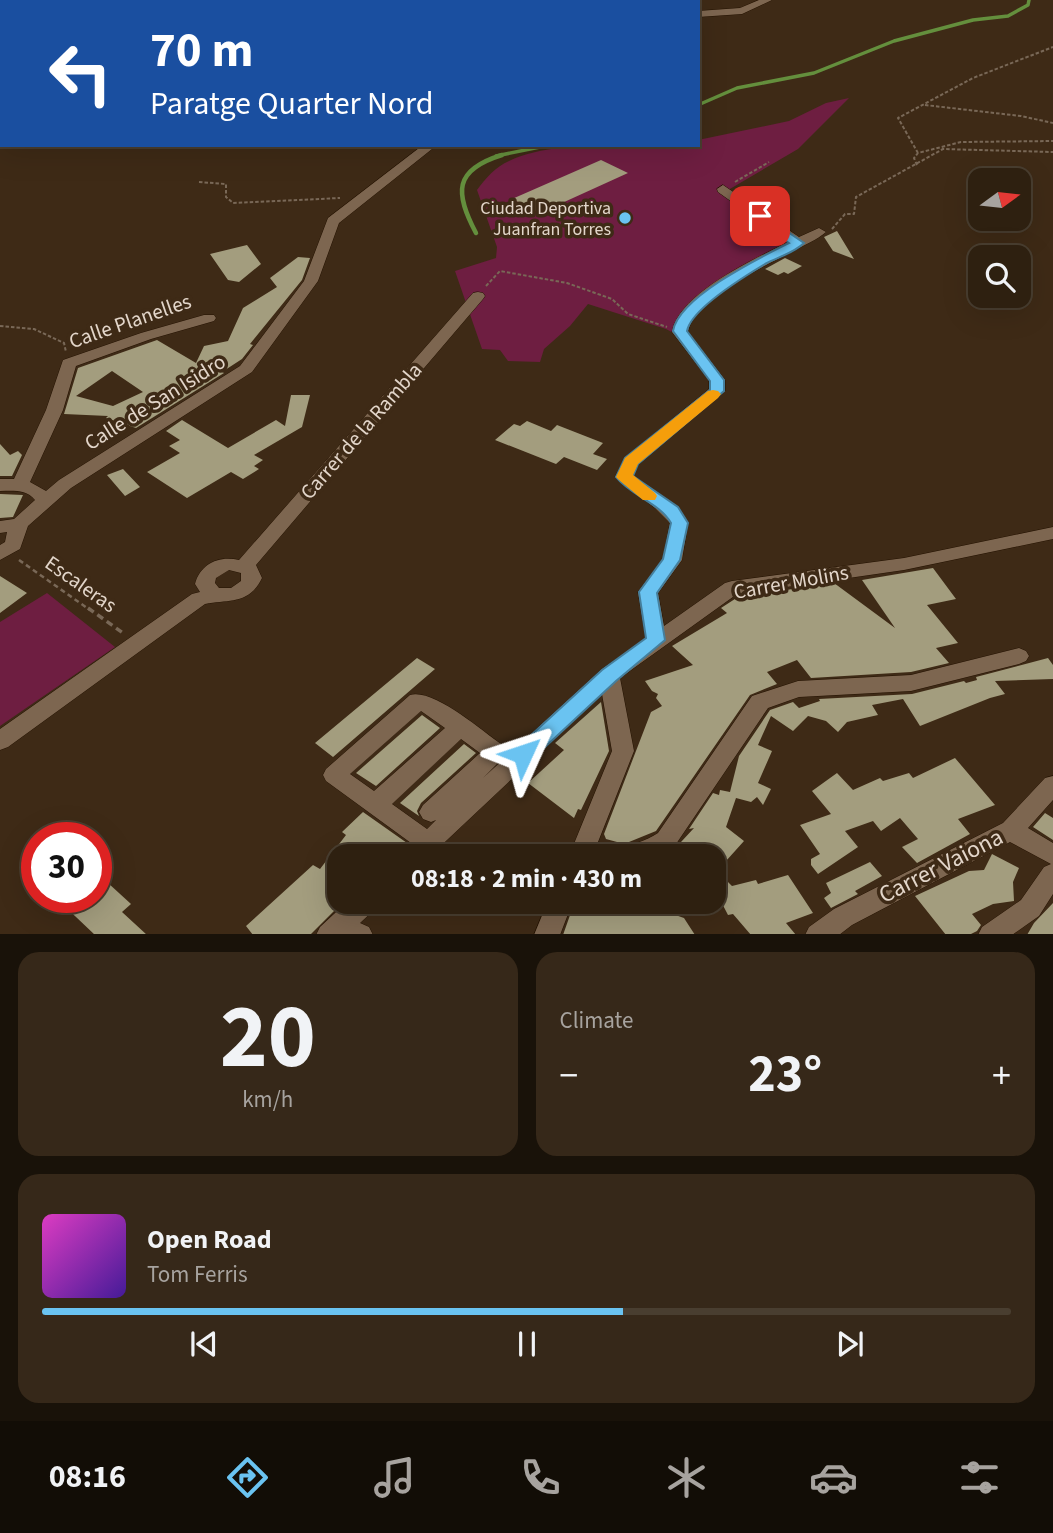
<!DOCTYPE html>
<meta charset="utf-8">
<style>
:root{--surface:#2e2010;--page:#362819;--text:#f1f3f6;--muted:#a7a39f;--line:#493e30;--accent:#6ac3f1}
body{margin:0;font-family:"Source Sans 3",sans-serif;background:var(--page);color:var(--text);height:100vh;display:flex;flex-direction:column;font-size:26px;white-space:nowrap}
*{box-sizing:border-box;margin:0}
p{font-size:23px;color:var(--muted)}
.icon{flex:none;width:38px;height:38px;fill:none;stroke:currentColor;stroke-width:2;stroke-linecap:round;stroke-linejoin:round}
.map{position:relative;height:934px;overflow:hidden}
.panel{display:flex;flex-direction:column;gap:18px;padding:18px;background:#191209;flex:1}
.panel>*{flex:none}
.hud{position:absolute;left:0px;top:0px;width:700px;height:147px;box-shadow:0 7px 28px #0002,0 0 0 2px var(--line);background:#1a4fa0;color:#fff;overflow:hidden}
.needle{width:46px;rotate:75deg}
.buttons{position:absolute;left:968px;top:168px;display:grid;gap:14px}
.buttons a{display:grid;place-items:center;width:63px;height:63px;border-radius:14px;background:var(--surface);box-shadow:0 7px 28px #0002,0 0 0 2px var(--line);font-size:35px}
.speed{position:absolute;left:21px;top:822px;display:flex;gap:14px;font-size:35px;font-weight:700;text-align:center}
.speed>*{display:grid;place-content:center;width:91px;height:91px;border-radius:50%;background:var(--surface);box-shadow:0 7px 28px #0002,0 0 0 2px var(--line);line-height:1}
.speed .limit{border:10px solid #d22;background:#fff;color:#111}
.pin{position:absolute;display:grid;place-items:center;width:60px;height:60px;color:#fff;margin:-30px;border-radius:14px;box-shadow:0 4px 10px #0006}
.me{position:absolute;width:77px;margin:-38px;rotate:48deg;stroke-linejoin:round;filter:drop-shadow(0 0 5px #0008)}
.turn{display:flex;align-items:center;gap:24px;height:147px;padding:0 35px;font-size:32px}
.turn .icon{width:91px;height:91px;stroke-width:2.5}
.turn b{display:block;font-size:49px;line-height:60px}
.big{font-size:52px;font-weight:700;line-height:1.1}
.panel .tile{flex:1;display:flex;flex-direction:column;justify-content:center;gap:10px;min-width:0;padding:0 24px;border-radius:21px;background:var(--page)}
.panel .dial{align-items:center;gap:0}
.dial b{font-size:91px;line-height:1}
.song{display:flex;align-items:center;gap:21px}
.cover{width:84px;height:84px;border-radius:10px;background:linear-gradient(135deg,hsl(310 70% 55%),hsl(260 70% 35%))}
.played{height:7px;border-radius:4px;background:linear-gradient(90deg,var(--accent) 60%,var(--line) 60%)}
.keys{display:flex;justify-content:space-around;direction:ltr}
.heat{display:flex;justify-content:space-between;align-items:center;font-size:38px;direction:ltr}
.panel .tiles{flex:1;display:grid;gap:18px;grid-template-columns:1fr 1fr}
.tile:last-child{grid-column:span 2}
.trip{position:absolute;left:327px;top:844px;width:399px;height:70px;border-radius:21px;background:var(--surface);box-shadow:0 7px 28px #0002,0 0 0 2px var(--line);font-weight:700;line-height:70px;text-align:center}
.tab-bar{display:flex;height:112px;justify-content:space-around;align-items:center;background:#120d06;color:var(--muted)}
.tab-bar .icon{width:49px;height:49px}
.tab-bar .on{color:var(--accent)}
.tab-bar b{font-size:32px;color:var(--text)}
.map>svg:first-child{display:block}
</style>
<div class="map">
<svg width="1053" height="935" viewBox="0 0 1053 935">
<rect width="100%" height="100%" fill="#3e2a16"/>
<!-- green -->
<path fill="#6e1e41" d="M849 98 798 149 723 193 790 242 706 295 681 337 666 329 588 304 570 326 544 349 540 362 508 361 500 350 482 349 455 271 496 258 497 247 477 190C486 178 495 167 509 161 552 139 648 145 698 145V140L789 121 826 103Z
M47 593 115 647 0 726V622Z"/>
<g fill="none" stroke-linecap="round" stroke-linejoin="round">
<!-- stream-far1 -->
<path stroke="#648f3d" stroke-width="3.5" d="M698 105 737 88 814 73 894 41 973 20 1008 16 1028 5 1029 0
M496 156 550 145"/>
<!-- stream -->
<path stroke="#648f3d" stroke-width="4.5" d="M476 233C455 193 453 170 502 155"/>
</g>
<!-- building -->
<path fill="#a39d7e" fill-rule="evenodd" d="M601 160 628 173 540 213 512 199Z
M837 231 854 259 833 251 824 237Z
M247 245 261 264 239 282 228 280 210 254Z
M298 257 310 258 302 280 250 344 253 345 242 359 222 372 224 373 136 428 106 418 108 416 64 414 78 368 157 340 196 363 204 346 228 341 243 308 277 287 270 278ZM112 371 143 392 113 406 76 396Z
M785 258 802 266 788 274 784 272 778 275 765 269Z
M291 395H310L302 427 254 455 263 460 254 466 259 469 243 479 231 472 187 498 147 472 180 453 169 446 180 440 166 431 182 420 228 448 276 420 285 426Z
M527 421 551 431 557 425 603 443 593 454 607 459 597 470 564 457 556 464 495 440 514 424 520 426Z
M0 444 10 455 18 451 22 455 12 476H0Z
M123 469 140 487 125 496 107 475Z
M0 494 23 495 13 517 0 518Z
M933 568 956 599 927 605 958 643 936 648 949 663 911 672 811 678 797 660 767 672 777 684 750 695 656 831 629 842H617L606 839 604 834 651 712 662 706 656 698 658 694 652 691 645 681 693 665 672 646 727 613 721 608 738 597 834 583 895 628 862 580Z
M0 576 27 593 0 613Z
M417 658 435 669 333 757 315 743Z
M1048 658 1053 665V679L995 681 1005 694 990 698 920 726 903 699 872 705 878 715 847 722 838 732 826 721 808 716 793 731 771 716 758 745 772 751 758 783 771 789 763 805 757 797 751 802 736 798 726 827 744 841 717 871 732 886 756 880 758 884 788 875 813 913 786 923 796 935H751L733 914 728 915 714 888V856H668L694 828 689 829 713 793 719 795 720 790 730 792 739 756 770 710 793 702 799 708 820 701 819 699 912 694 964 681 966 683 977 680 976 677Z
M601 702 609 751 581 810 578 809 574 818 528 783 564 750 555 743Z
M422 715 440 728 376 786 356 773Z
M464 744 476 753 421 803 417 811 419 816 400 803Z
M955 758 995 805 958 819 970 834 917 863 902 847 918 839 900 818 881 831 873 821 845 831 858 847 818 874 811 865V859L820 854 800 825 831 814 812 791 837 773 853 790 880 778 883 781 909 773 913 778Z
M363 812 407 843 394 856H340V905L310 935H253L246 926 313 865 320 869 346 835 342 832Z
M1045 813 1053 818V840L1033 827Z
M992 854 1019 868 1013 882 1014 901 993 904 972 914 981 925 977 931 969 935H946L915 896 969 871 984 870Z
M870 862 882 876 855 891 858 894 831 908 824 898 831 893 826 883Z
M96 872 131 904 122 912 147 935H95L56 898H96Z
M575 901H606L617 905 618 901H635L684 918 695 935H563Z
M1053 903V935H1027L1034 923Z"/>
<g fill="none" stroke-linecap="round" stroke-linejoin="round">
<defs>
<path id="minor" d="M399 0H409L411 2H400Z
M759 0H772L742 14 698 17V11L740 8Z
M0 100H2V106H0Z
M423 145H437L339 223 318 281 252 372 71 488 28 526 20 549 0 560V545L5 542 7 532 0 533V521L14 519 35 500C26 489 13 491 0 491V479H14L46 410 63 360 141 333 204 315H214L216 318 214 321 151 339 76 366 63 410 30 482 46 491 59 480 240 366 304 281 328 218Z
M723 185 799 237 819 228 826 232C817 240 804 245 793 251 765 266 693 299 688 332L725 380V391L638 465 633 476 675 505 688 523 682 560 658 593 664 626 725 583 732 581 904 558 1053 527V539L904 570 737 594 620 678 634 751 598 842C622 848 637 846 658 833L752 696 798 681 911 675 1019 648 1026 651 1029 656 1026 661 1019 664 911 691 799 697 768 708 674 847 661 856H569L612 751 602 694 430 856H401L411 843 326 781 323 775 326 769 410 695C433 688 481 730 501 744L504 750 500 761 483 778 602 669 646 639 638 592 663 559 670 523 655 508 615 477 625 458 709 389V380L672 332C679 293 755 259 788 242L718 192 717 189ZM421 711 445 728 374 791 350 774ZM461 739 480 753 423 805 419 812 423 819 431 822 436 820 427 829 392 804Z
M478 292 483 293 485 296 483 299 256 565 262 578C249 605 229 599 205 604L8 747 0 750V729L192 594 200 592 195 584C200 564 219 555 239 560L473 293ZM229 570 241 573V581L231 588H219L215 583 216 578Z
M1053 776V800L1028 828 1053 843V894L1039 916 1012 935H978L982 927 1021 900 1044 867 1051 864 1010 842 852 925 839 935H805L809 927 834 909 1003 823 1045 778Z
M348 901H378L375 909 360 923 369 927 373 935H316L320 927Z
M548 901H573L560 935H534Z"/>
</defs>
<!-- minor casing -->
<use href="#minor" stroke="#241201" stroke-width="1"/>
<!-- path-far2 -->
<path stroke="#796857" stroke-width="2" stroke-dasharray="3.5 2" stroke-linecap="butt" d="M654 2 659 0
M925 105 1021 116 1053 123
M918 153 898 118 973 78 1053 47
M917 165 914 158 918 153 961 142 1053 141
M199 182 226 184V197L233 203 340 198
M735 182 769 162
M832 229 845 214H854L856 197 943 149 1053 152
M486 286 500 271 567 283 612 299 628 314 667 327
M0 326 34 329 64 343 66 352"/>
<!-- path-far1 -->
<path stroke="#796857" stroke-width="2.5" stroke-dasharray="5 3.5" stroke-linecap="butt" d="M19 560 90 610"/>
<!-- path -->
<path stroke="#796857" stroke-width="3.5" stroke-dasharray="7 4.5" stroke-linecap="butt" d="M88 608 123 633"/>
<!-- minor -->
<use href="#minor" fill="#7d6650" fill-rule="evenodd"/>
</g>
<!-- route -->
<path fill="#6ac3f1" stroke="#457f9d" stroke-width="2" d="M760 213 804 243C794 253 778 257 765 264 745 276 691 309 687 331L724 380V391L638 464 633 476 678 507 688 523 680 560 657 593 665 640 616 681 531 760 523 762 516 760 513 754 516 749 602 670 646 638 639 592 663 559 671 523C660 503 631 496 616 477L625 458 710 390V381L673 331C679 297 759 258 789 243L756 219V214Z"/>
<!-- slow -->
<path fill="#f59e0b" d="M713 390 718 391 721 394 718 398 638 464 633 475 655 493 657 496 655 500H643L619 480 616 477 625 458 708 391Z"/>
<!-- markers -->
<circle fill="#6ac3f1" stroke="#3e2a16" stroke-width="2.5" cx="625" cy="218" r="7"/>
<g text-anchor="middle" dominant-baseline="central" stroke-width="7" stroke-linejoin="round" paint-order="stroke">
<!-- far-poi labels -->
<g font-size="18" fill="#e3d6ca" stroke="#3e2a16" text-anchor="end">
<text x="611" y="208">Ciudad Deportiva<tspan x="611" dy="21">Juanfran Torres</tspan></text>
</g>
<!-- street labels -->
<g font-size="21" fill="#e3d6ca" stroke="#3e2a16">
<text transform="translate(130 321) rotate(-19)">Calle Planelles</text>
<text transform="translate(155 402) rotate(-32)">Calle de San Isidro</text>
<text transform="translate(361 431) rotate(-49)">Carrer de la Rambla</text>
<text transform="translate(791 582) rotate(-10)">Carrer Molins</text>
<text transform="translate(81 584) rotate(35)">Escaleras</text>
</g>
<!-- near-street labels -->
<g font-size="24" fill="#e3d6ca" stroke="#3e2a16">
<text transform="translate(941 866) rotate(-27)">Carrer Vaiona</text>
</g>
</g>
</svg>
<div class="buttons">
<a><svg class="needle" viewBox="-14 -14 28 28"><path d="M0-13l5 13h-10z" fill="#e53935"/><path d="M0 13l5-13h-10z" fill="#a7a39f"/></svg></a>
<a><svg class="icon" aria-label="search" viewBox="0 0 24 24"><circle cx="10" cy="10" r="6"/><path d="M15 15l6 6"/></svg></a>
</div>
<div class="speed"><div class="limit">30</div></div>
<div class="pin" style="left:760px;top:216px;background:#d93025"><svg class="icon" aria-label="arrive" viewBox="0 0 24 24"><path d="M6 21V4h12l-3 4 3 4H6"/></svg></div>
<svg class="me" style="left:523px;top:754px" viewBox="-20 -20 40 40"><path d="M0-17L14 15 0 8-14 15z" fill="#6ac3f1" stroke="#fff" stroke-width="4"/></svg>
<div class="trip">08:18 · 2 min · 430 m</div>
<div class="hud">
<div class="turn"><svg class="icon" aria-label="left" viewBox="0 0 24 24"><path d="M17 20v-9H6M10 6l-5 5 5 5"/></svg><div><b>70 m</b>Paratge Quarter Nord</div></div>
</div>
</div>
<section class="panel">
<div class="tiles">
<div class="tile dial"><b>20</b><p>km/h</p></div>
<div class="tile"><p>Climate</p>
<div class="heat"><a>−</a><b class="big">23°</b><a>+</a></div>
</div>
<div class="tile">
<div class="song"><i class="cover"></i><div><b>Open Road</b><p>Tom Ferris</p></div></div>
<div class="played"></div>
<div class="keys"><svg class="icon" aria-label="previous" viewBox="0 0 24 24"><path d="M18 5L8 12l10 7zM5 5v14"/></svg><svg class="icon" aria-label="pause" viewBox="0 0 24 24"><path d="M8 5v14M16 5v14"/></svg><svg class="icon" aria-label="next" viewBox="0 0 24 24"><path d="M6 5l10 7-10 7zM19 5v14"/></svg></div>
</div>
</div>
</section>
<nav class="tab-bar">
<b>08:16</b>
<svg class="icon on" aria-label="directions" viewBox="0 0 24 24"><path d="M12 3l9 9-9 9-9-9zM9 14v-3h6M13 9l2 2-2 2"/></svg>
<svg class="icon" aria-label="music" viewBox="0 0 24 24"><path d="M9 18V5l10-2v13"/><circle cx="6" cy="18" r="3"/><circle cx="16" cy="16" r="3"/></svg>
<svg class="icon" aria-label="phone" viewBox="0 0 24 24"><path d="M5 4h4l2 5-3 2q2 4 5 5l2-3 5 2v4C11 20 4 13 5 4z"/></svg>
<svg class="icon" aria-label="climate" viewBox="0 0 24 24"><path d="M12 3v18M4 7l16 10M4 17L20 7"/></svg>
<svg class="icon" aria-label="car" viewBox="0 0 24 24"><path d="M5 17H2v-5l4-1 3-4h7l3 4 3 1v5h-3M9 17h6M6 11h13"/><circle cx="7" cy="17" r="2"/><circle cx="17" cy="17" r="2"/></svg>
<svg class="icon" aria-label="filters" viewBox="0 0 24 24"><path d="M4 7h16M4 17h16"/><circle cx="9" cy="7" r="2"/><circle cx="15" cy="17" r="2"/></svg>
</nav>
